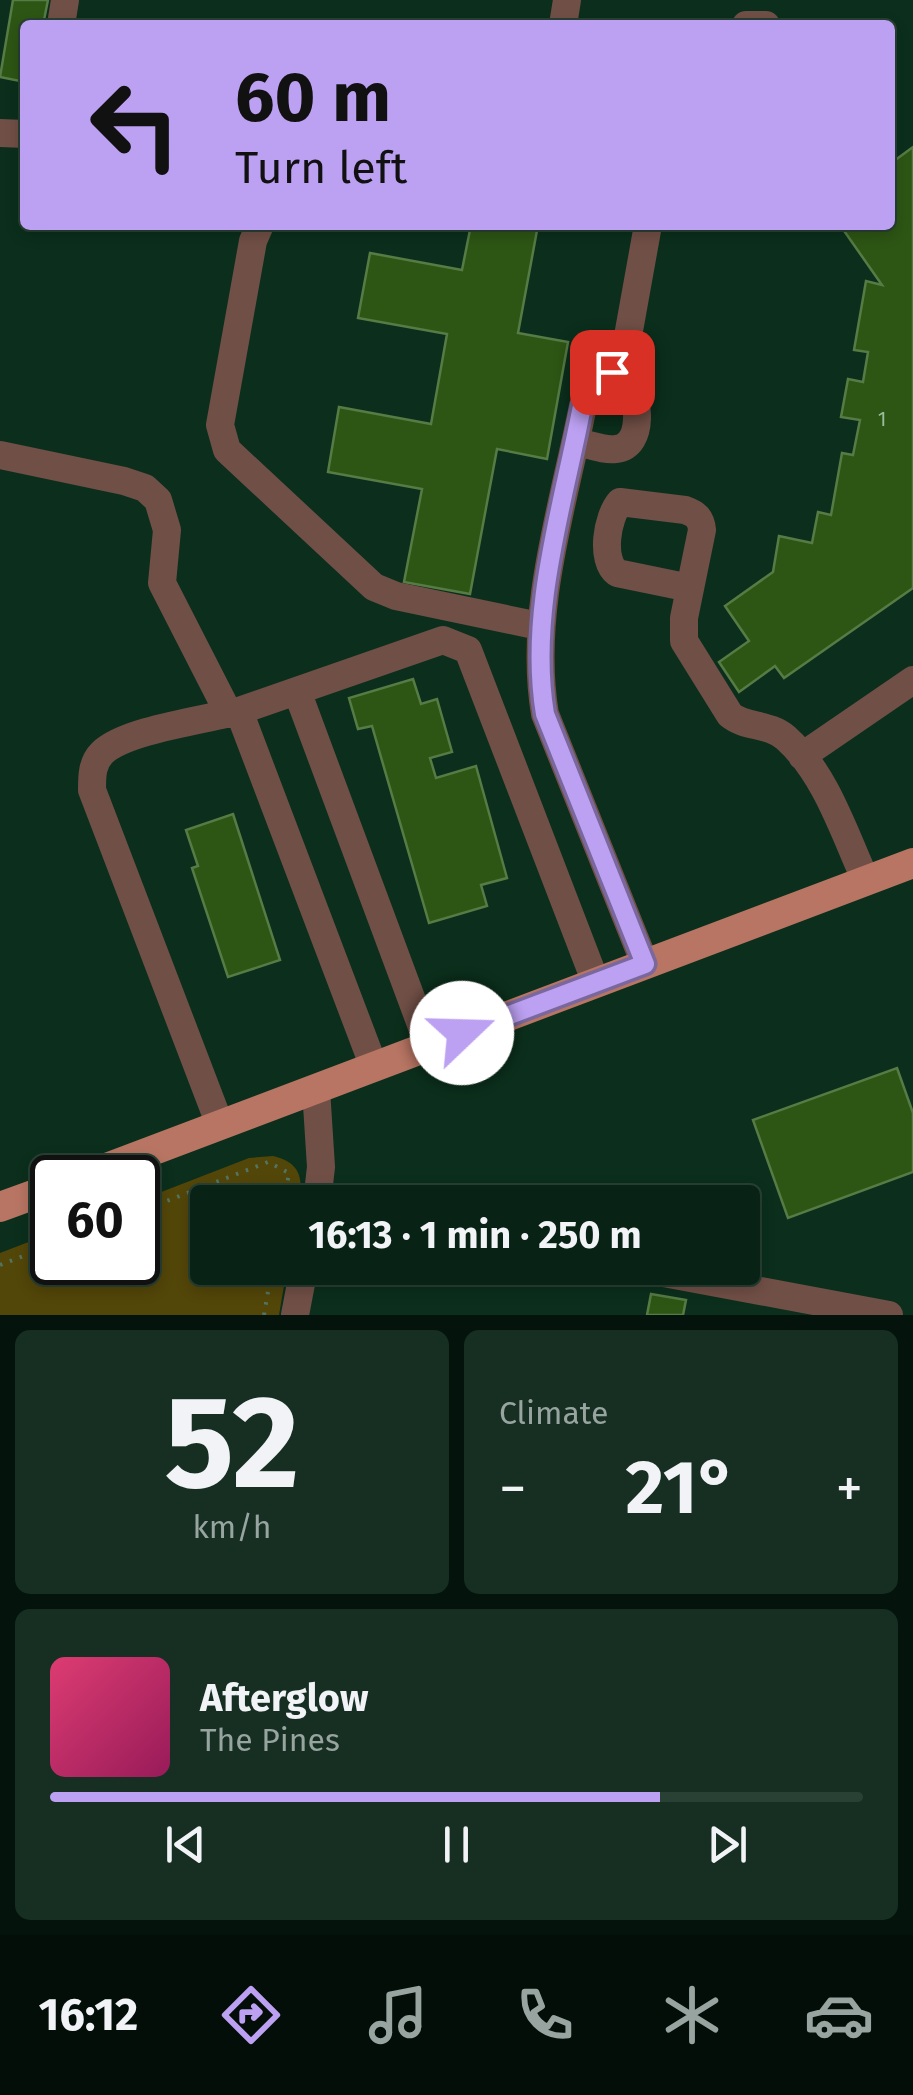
<!DOCTYPE html>
<meta charset="utf-8">
<style>
:root{--surface:#082315;--page:#162f22;--text:#f1f3f6;--muted:#98a4a0;--line:#294034;--accent:#bca0f2}
body{margin:0;font-family:"Fira Sans",sans-serif;background:var(--page);color:var(--text);height:100vh;display:flex;flex-direction:column;font-size:38px;white-space:nowrap}
*{box-sizing:border-box;margin:0}
p{font-size:32px;color:var(--muted)}
.icon{flex:none;width:55px;height:55px;fill:none;stroke:currentColor;stroke-width:2;stroke-linecap:round;stroke-linejoin:round}
.map{position:relative;height:1315px;overflow:hidden}
.drawer{display:flex;flex-direction:column;gap:15px;padding:15px;background:#04130c;flex:1}
.drawer>*{flex:none}
.hud{position:absolute;left:20px;top:20px;width:875px;height:210px;border-radius:10px;box-shadow:0 5px 15px #0003,0 0 0 2px var(--line);background:#bca0f2;color:#111;overflow:hidden}
.speed{position:absolute;left:30px;top:1155px;display:flex;gap:20px;font-size:50px;font-weight:700;text-align:center}
.speed>*{display:grid;place-content:center;width:130px;height:130px;border-radius:50%;background:var(--surface);box-shadow:0 5px 15px #0003,0 0 0 2px var(--line);line-height:1}
.speed .limit{border:5px solid #111;border-radius:15px;background:#fff;color:#111}
.pin{position:absolute;display:grid;place-items:center;width:85px;height:85px;color:#fff;margin:-42px;border-radius:20px;box-shadow:0 5px 15px #0006}
.me{position:absolute;width:110px;margin:-55px;rotate:69deg;stroke-linejoin:round;filter:drop-shadow(0 0 8px #0008)}
.turn{display:flex;align-items:center;gap:35px;height:210px;padding:0 50px;font-size:45px}
.turn .icon{width:130px;height:130px;stroke-width:2.5}
.turn b{display:block;font-size:70px;line-height:85px}
.big{font-size:75px;font-weight:700;line-height:1.1}
.drawer .widget{flex:1;display:flex;flex-direction:column;justify-content:center;gap:15px;min-width:0;padding:0 35px;border-radius:15px;background:var(--page)}
.drawer .dial{align-items:center;gap:0}
.dial b{font-size:130px;line-height:1}
.song{display:flex;align-items:center;gap:30px}
.cover{width:120px;height:120px;border-radius:15px;background:linear-gradient(135deg,hsl(340 70% 55%),hsl(330 70% 35%))}
.played{height:10px;border-radius:5px;background:linear-gradient(90deg,var(--accent) 75%,var(--line) 75%)}
.keys{display:flex;justify-content:space-around;direction:ltr}
.heat{display:flex;justify-content:space-between;align-items:center;font-size:55px;direction:ltr}
.drawer .tiles{flex:1;display:grid;gap:15px;grid-template-columns:1fr 1fr}
.widget:last-child{grid-column:span 2}
.trip{position:absolute;left:190px;top:1185px;width:570px;height:100px;border-radius:10px;background:var(--surface);box-shadow:0 5px 15px #0003,0 0 0 2px var(--line);font-weight:700;line-height:100px;text-align:center}
.tabs{display:flex;height:160px;justify-content:space-around;align-items:center;background:#030e08;color:var(--muted)}
.tabs .icon{width:70px;height:70px}
.tabs .selected{color:var(--accent)}
.tabs b{font-size:45px;color:var(--text)}
.map>svg:first-child{display:block}
</style>
<div class="map">
<svg width="913" height="1315" viewBox="0 0 913 1315">
<rect width="100%" height="100%" fill="#0b2f1c"/>
<!-- green -->
<path fill="#534609" d="M273 1156C299 1162 304 1177 299 1202H208V1268H287L279 1315H0V1253L52 1233V1262H138V1201L249 1158Z"/>
<!-- building -->
<path fill="#2d5514" stroke="#567b44" stroke-width="2.5" d="M13 0H48L43 25H25V82L0 77Z
M913 147V588L784 678 775 666 739 692 719 662 749 641 725 606 773 572 779 536 812 543 818 512 831 515 842 453 853 455 860 420 841 417 848 379 863 382 868 352 854 350 866 281 882 285 840 225H890V164Z
M471 225H538L518 333 568 342 547 459 497 449 470 594 404 582 422 489 328 472 339 407 431 424 447 334 358 318 370 253 462 270Z
M413 679 421 704 437 699 452 752 430 758 436 778 476 766 507 878 481 885 487 906 429 923 372 726 358 729 349 698Z
M233 814 280 960 228 977 192 868 198 866 186 830Z
M897 1068 913 1113V1172L788 1218 753 1120Z
M651 1294 686 1300 683 1315H647Z"/>
<g fill="none" stroke-linecap="round" stroke-linejoin="round">
<!-- path -->
<path stroke="#527460" stroke-width="4" stroke-dasharray="2.5 8" stroke-linecap="butt" d="M138 1212 268 1162 289 1173 284 1202
M0 1265 52 1245
M264 1315 272 1268"/>
<!-- minor -->
<path stroke="#704f46" stroke-width="28" d="M61 25 65 0
M563 25 567 0
M746 25H766
M0 133 25 134
M260 225 253 241 220 425 227 450 374 587 396 596 539 626
M621 375 648 225
M576 442C588 444 604 451 616 449 646 446 638 394 628 378L612 372 599 376 583 406C563 506 528 613 545 714L645 964
M0 455 124 481 145 488 158 500 167 530 162 583 229 714
M690 588 617 573C600 560 607 517 620 502L685 510C696 514 701 518 702 530L684 618V641L730 715C746 728 769 723 786 738 826 774 844 833 866 881
M297 691 429 1046
M802 756 913 680
M374 1067 239 711 443 640 468 650 596 983
M316 1089 321 1167 317 1202
M220 1125 92 790C92 776 92 763 102 753 125 730 205 720 239 711
M637 1268 889 1315
M295 1315 304 1268"/>
<!-- major -->
<path stroke="#b87563" stroke-width="30" d="M80 1178 913 863
M0 1207 52 1188"/>
</g>
<g fill="none" stroke-linecap="round" stroke-linejoin="round">
<defs>
<path id="route" d="M462 1033 645 964 545 714C528 613 563 506 582 406L599 376 612 372"/>
</defs>
<!-- route casing -->
<use href="#route" stroke="#7a689d" stroke-width="25"/>
<!-- route -->
<use href="#route" stroke="#bca0f2" stroke-width="18"/>
</g>
<g text-anchor="middle" dominant-baseline="central" stroke-width="10" stroke-linejoin="round" paint-order="stroke">
<!-- number labels -->
<g font-size="20" fill="#99bc9b">
<text x="882" y="419">1</text>
</g>
</g>
</svg>
<div class="speed"><div class="limit">60</div></div>
<div class="pin" style="left:612px;top:372px;background:#d93025"><svg class="icon" aria-label="arrive" viewBox="0 0 24 24"><path d="M6 21V4h12l-3 4 3 4H6"/></svg></div>
<svg class="me" style="left:462px;top:1033px" viewBox="-20 -20 40 40"><circle r="19" fill="#fff"/><path d="M0-13L10 11 0 6-10 11z" fill="#bca0f2"/></svg>
<div class="trip">16:13 · 1 min · 250 m</div>
<div class="hud">
<div class="turn"><svg class="icon" aria-label="left" viewBox="0 0 24 24"><path d="M17 20v-9H6M10 6l-5 5 5 5"/></svg><div><b>60 m</b>Turn left</div></div>
</div>
</div>
<section class="drawer">
<div class="tiles">
<div class="widget dial"><b>52</b><p>km/h</p></div>
<div class="widget"><p>Climate</p>
<div class="heat"><a>−</a><b class="big">21°</b><a>+</a></div>
</div>
<div class="widget">
<div class="song"><i class="cover"></i><div><b>Afterglow</b><p>The Pines</p></div></div>
<div class="played"></div>
<div class="keys"><svg class="icon" aria-label="previous" viewBox="0 0 24 24"><path d="M18 5L8 12l10 7zM5 5v14"/></svg><svg class="icon" aria-label="pause" viewBox="0 0 24 24"><path d="M8 5v14M16 5v14"/></svg><svg class="icon" aria-label="next" viewBox="0 0 24 24"><path d="M6 5l10 7-10 7zM19 5v14"/></svg></div>
</div>
</div>
</section>
<nav class="tabs">
<b>16:12</b>
<svg class="icon selected" aria-label="directions" viewBox="0 0 24 24"><path d="M12 3l9 9-9 9-9-9zM9 14v-3h6M13 9l2 2-2 2"/></svg>
<svg class="icon" aria-label="music" viewBox="0 0 24 24"><path d="M9 18V5l10-2v13"/><circle cx="6" cy="18" r="3"/><circle cx="16" cy="16" r="3"/></svg>
<svg class="icon" aria-label="phone" viewBox="0 0 24 24"><path d="M5 4h4l2 5-3 2q2 4 5 5l2-3 5 2v4C11 20 4 13 5 4z"/></svg>
<svg class="icon" aria-label="climate" viewBox="0 0 24 24"><path d="M12 3v18M4 7l16 10M4 17L20 7"/></svg>
<svg class="icon" aria-label="car" viewBox="0 0 24 24"><path d="M5 17H2v-5l4-1 3-4h7l3 4 3 1v5h-3M9 17h6M6 11h13"/><circle cx="7" cy="17" r="2"/><circle cx="17" cy="17" r="2"/></svg>
</nav>
